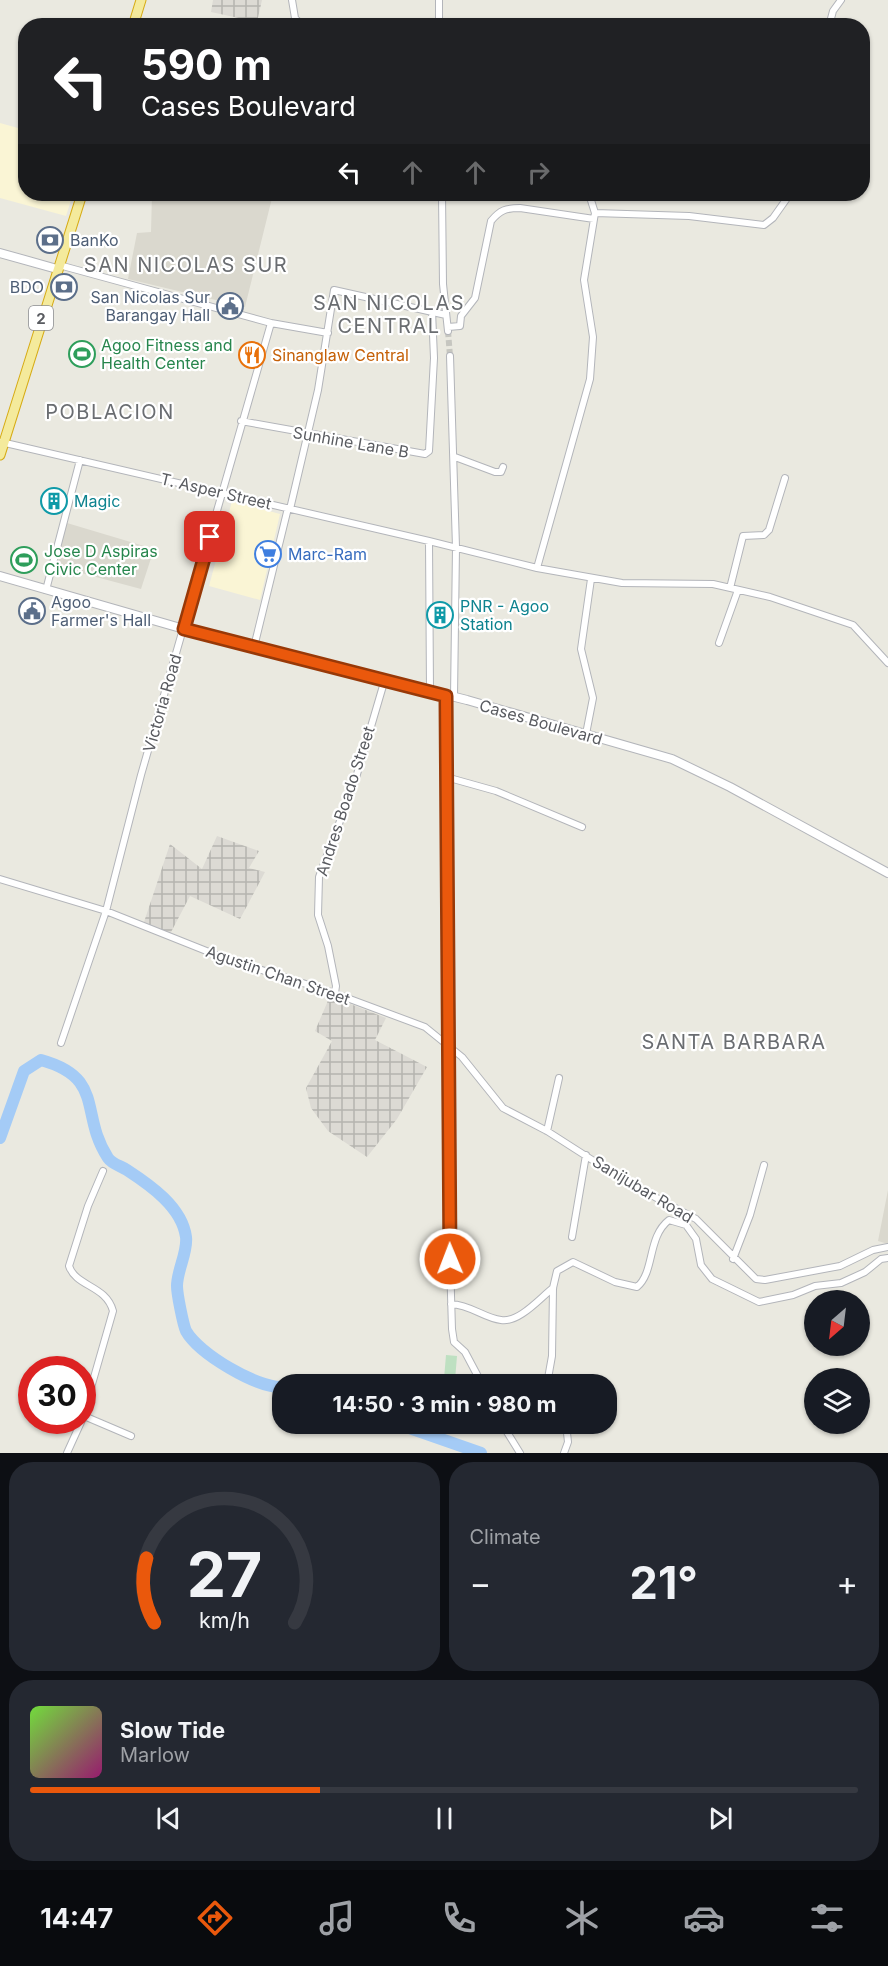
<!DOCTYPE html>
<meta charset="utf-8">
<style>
:root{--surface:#171b24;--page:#242831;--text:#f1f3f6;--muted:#9ea1a6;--line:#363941;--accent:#ea580c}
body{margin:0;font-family:Inter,sans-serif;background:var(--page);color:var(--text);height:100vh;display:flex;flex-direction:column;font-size:22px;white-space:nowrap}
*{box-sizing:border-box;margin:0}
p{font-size:20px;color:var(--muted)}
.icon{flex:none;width:33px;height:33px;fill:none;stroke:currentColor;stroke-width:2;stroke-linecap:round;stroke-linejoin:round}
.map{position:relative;height:1453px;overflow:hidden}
.sheet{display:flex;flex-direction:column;gap:9px;padding:9px;background:#0d0f14;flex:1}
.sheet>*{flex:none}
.top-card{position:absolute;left:18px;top:18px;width:852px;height:183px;border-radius:24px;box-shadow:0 2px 4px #0004;background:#202124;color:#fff;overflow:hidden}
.needle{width:39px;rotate:208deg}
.fabs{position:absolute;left:804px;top:1290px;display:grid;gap:12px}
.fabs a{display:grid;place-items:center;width:66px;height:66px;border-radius:50%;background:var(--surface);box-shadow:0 2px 4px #0004;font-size:30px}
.speed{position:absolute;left:18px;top:1356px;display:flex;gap:12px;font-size:30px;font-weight:700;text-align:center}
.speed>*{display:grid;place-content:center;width:78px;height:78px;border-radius:50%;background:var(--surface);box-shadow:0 2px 4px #0004;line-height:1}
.speed .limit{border:9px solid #d22;background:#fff;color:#111}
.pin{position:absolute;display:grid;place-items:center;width:51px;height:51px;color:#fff;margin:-26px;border-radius:12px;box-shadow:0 3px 9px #0006}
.me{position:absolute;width:66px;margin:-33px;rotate:359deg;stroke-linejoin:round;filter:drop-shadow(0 0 4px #0008)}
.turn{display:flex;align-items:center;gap:21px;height:126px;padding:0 24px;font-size:27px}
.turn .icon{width:78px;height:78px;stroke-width:2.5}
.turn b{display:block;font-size:42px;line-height:51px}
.lanes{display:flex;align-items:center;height:57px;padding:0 24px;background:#0003;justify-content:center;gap:30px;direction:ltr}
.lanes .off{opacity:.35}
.big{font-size:45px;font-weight:700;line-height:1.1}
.sheet .widget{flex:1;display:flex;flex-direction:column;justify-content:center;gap:9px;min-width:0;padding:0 21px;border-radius:24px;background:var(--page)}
.sheet .dial{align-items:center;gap:0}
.dial svg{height:156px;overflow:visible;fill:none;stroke:var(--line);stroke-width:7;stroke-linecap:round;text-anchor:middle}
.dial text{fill:var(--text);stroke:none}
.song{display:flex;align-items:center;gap:18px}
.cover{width:72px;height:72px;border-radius:9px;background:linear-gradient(135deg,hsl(100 70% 55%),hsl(320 70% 35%))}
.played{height:6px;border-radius:3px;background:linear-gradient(90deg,var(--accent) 35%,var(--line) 35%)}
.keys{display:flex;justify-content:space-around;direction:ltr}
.heat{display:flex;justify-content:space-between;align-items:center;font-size:33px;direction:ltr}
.sheet .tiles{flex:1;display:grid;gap:9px;grid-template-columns:1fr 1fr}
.widget:last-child{grid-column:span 2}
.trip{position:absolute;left:272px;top:1374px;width:345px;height:60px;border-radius:24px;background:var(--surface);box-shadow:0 2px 4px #0004;font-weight:700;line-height:60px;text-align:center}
.tab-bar{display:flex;height:96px;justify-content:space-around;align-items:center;background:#090b0e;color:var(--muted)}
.tab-bar .icon{width:42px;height:42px}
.tab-bar .active{color:var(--accent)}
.tab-bar b{font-size:27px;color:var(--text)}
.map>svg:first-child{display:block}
</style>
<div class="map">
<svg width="888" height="1453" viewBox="0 0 888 1453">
<defs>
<pattern id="industrial-grid" width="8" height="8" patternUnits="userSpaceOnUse" patternTransform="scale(1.5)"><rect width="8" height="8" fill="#dcdad4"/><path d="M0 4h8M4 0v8" fill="none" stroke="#b5b4af"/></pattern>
</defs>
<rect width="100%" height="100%" fill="#eae9e0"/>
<!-- commercial -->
<path fill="#faf5d5" d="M0 123 25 130 26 194H73L66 216 0 198Z
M232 501 280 514 260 600 209 586Z"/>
<!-- industrial -->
<path fill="url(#industrial-grid)" d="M213 0H262L257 22 211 12Z
M217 836 259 851 249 868 265 872 240 919 190 896 170 934 143 925 170 844 202 869Z
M330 996 386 1018 375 1040 427 1067 397 1119 367 1157 328 1131 311 1108 306 1088 332 1041 315 1031Z"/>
<!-- education -->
<path fill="#dad8ce" d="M152 194H249L272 198 245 307 128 279 137 233 151 232Z
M67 523 154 549 141 589 55 566Z
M888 1190V1244L878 1241Z"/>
<!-- green -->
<path fill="#bee0c1" d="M446 1355 457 1356 455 1380 444 1379Z"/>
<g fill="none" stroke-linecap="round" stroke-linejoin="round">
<!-- river -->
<path stroke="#a4cbf6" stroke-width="12" d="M0 1138 24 1071 41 1060C106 1078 79 1114 108 1158 112 1164 121 1166 127 1170 150 1185 182 1207 186 1237 188 1252 177 1270 177 1286 177 1294 183 1324 186 1331 199 1354 257 1388 282 1387
M398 1424 481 1453"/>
<!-- minor-tunnel -->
<path stroke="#c6c6c0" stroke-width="6" stroke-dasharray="6 3" stroke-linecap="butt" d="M448 331 450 356"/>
<defs>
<path id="minor" d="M292 0 295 18 302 26
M439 0V26
M829 26 833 11 841 0
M442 194 443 284 448 331
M595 213 689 216 764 225 773 218 790 194
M59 265 271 323 328 333
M448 327 460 326 461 316 475 298 491 221C500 210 506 208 520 208L594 219
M450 356 456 547 454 697
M241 421 425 454 429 451 434 358 432 311
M1 442 429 541 537 568 622 583 713 584 770 597 853 625 888 663
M455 457 495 472H501L503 467
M290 509 318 390 334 290 446 315
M429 541 430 691
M537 568 590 379 593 337 584 280 595 213 589 194
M730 588 743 536 764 535 769 530 785 478
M46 590 80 460
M719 643 738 590
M254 647 288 508
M446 695 447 1159 452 1329 454 1342 465 1352 482 1384
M586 734 593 698 581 649 591 579
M446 777 496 791 582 827
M0 879 106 911 224 958 331 992 425 1027 462 1057 503 1108 547 1131 625 1181 696 1219 756 1279 765 1280 840 1266 873 1250 888 1247
M335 993 336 986 328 946 318 915 319 877 355 781 385 679
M61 1043 106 911 141 775 271 323
M547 1131 559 1078
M572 1237 586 1155
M733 1259 750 1215 764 1165
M451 1304C471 1305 484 1318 501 1320 519 1323 540 1298 553 1288
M547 1384 552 1356 553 1288 557 1271 573 1262 615 1282 637 1287C655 1272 647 1237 669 1220L686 1225 696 1239 701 1265 712 1279 759 1302 793 1295 815 1286 841 1283 865 1272 881 1259 888 1258
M84 1416 131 1436
M82 1419 113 1311C106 1285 76 1287 69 1266L88 1206 103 1171
M502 1424 520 1453
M67 1453 82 1420
M564 1453 568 1442 566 1424"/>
<path id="tertiary" d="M0 253 57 269
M0 576 184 629 467 700 672 759 730 787 888 873"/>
<path id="trunk" d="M133 26 141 0
M0 455 82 194"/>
</defs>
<!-- minor casing -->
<use href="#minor" stroke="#b3b5ba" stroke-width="8"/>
<!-- tertiary casing -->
<use href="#tertiary" stroke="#b3b5ba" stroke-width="10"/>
<!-- trunk casing -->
<use href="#trunk" stroke="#d6ab14" stroke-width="11"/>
<!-- minor -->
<use href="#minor" stroke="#fff" stroke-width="6"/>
<!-- tertiary -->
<use href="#tertiary" stroke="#fff" stroke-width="8"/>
<!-- trunk -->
<use href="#trunk" stroke="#f4ea9c" stroke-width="9"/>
</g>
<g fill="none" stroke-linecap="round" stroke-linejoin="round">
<defs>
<path id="route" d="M210 537 184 629 446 696 450 1259"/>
</defs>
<!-- route casing -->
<use href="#route" stroke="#983908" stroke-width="15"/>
<!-- route -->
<use href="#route" stroke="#ea580c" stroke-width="10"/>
</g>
<!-- icons -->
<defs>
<symbol id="bank-ring" viewBox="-11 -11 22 22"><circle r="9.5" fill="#fff" stroke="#5c6f8a" stroke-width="1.5"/><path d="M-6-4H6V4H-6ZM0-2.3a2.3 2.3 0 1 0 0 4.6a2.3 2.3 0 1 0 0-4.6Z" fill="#5c6f8a"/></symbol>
<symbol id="civic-ring" viewBox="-11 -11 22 22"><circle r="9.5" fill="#fff" stroke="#5c6f8a" stroke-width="1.5"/><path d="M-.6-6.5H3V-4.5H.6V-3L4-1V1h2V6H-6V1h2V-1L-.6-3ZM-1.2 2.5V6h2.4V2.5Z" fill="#5c6f8a"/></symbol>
<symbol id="stadium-ring" viewBox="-11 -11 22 22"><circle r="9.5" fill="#fff" stroke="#2e9e5b" stroke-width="1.5"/><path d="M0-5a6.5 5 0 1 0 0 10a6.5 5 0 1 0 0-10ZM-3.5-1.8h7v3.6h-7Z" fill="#2e9e5b"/></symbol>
<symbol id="restaurant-ring" viewBox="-11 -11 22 22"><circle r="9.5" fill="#fff" stroke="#e8710a" stroke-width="1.5"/><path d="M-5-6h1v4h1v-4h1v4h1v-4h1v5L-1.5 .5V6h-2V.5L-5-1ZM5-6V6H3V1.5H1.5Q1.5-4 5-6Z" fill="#e8710a"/></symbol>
<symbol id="building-ring" viewBox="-11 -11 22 22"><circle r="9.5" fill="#fff" stroke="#0f9aa8" stroke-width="1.5"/><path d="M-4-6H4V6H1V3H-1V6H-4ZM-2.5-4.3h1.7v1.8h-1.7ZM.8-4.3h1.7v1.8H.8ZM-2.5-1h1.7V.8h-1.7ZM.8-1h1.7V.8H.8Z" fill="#0f9aa8"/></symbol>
<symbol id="supermarket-ring" viewBox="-11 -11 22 22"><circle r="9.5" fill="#fff" stroke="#3f7fe0" stroke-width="1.5"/><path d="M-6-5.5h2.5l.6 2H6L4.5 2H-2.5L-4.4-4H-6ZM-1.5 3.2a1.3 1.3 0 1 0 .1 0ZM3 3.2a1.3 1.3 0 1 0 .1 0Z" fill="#3f7fe0"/></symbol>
</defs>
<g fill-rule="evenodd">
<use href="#bank-ring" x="35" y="225" width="30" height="30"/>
<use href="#bank-ring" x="49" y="272" width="30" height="30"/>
<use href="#civic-ring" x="215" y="291" width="30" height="30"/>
<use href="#stadium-ring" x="67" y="339" width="30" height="30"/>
<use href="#restaurant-ring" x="237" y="340" width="30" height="30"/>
<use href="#building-ring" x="39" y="486" width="30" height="30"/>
<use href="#supermarket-ring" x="253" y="539" width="30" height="30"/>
<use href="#stadium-ring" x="9" y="545" width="30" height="30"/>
<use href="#civic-ring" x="17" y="596" width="30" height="30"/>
<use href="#building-ring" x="425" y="600" width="30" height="30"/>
</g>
<g text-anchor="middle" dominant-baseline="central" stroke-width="4.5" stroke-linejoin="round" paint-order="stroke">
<!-- shield labels -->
<rect fill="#fff" stroke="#8b8c90" stroke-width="1.5" x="29" y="306" width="24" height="24" rx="4.5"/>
<g font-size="15" font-weight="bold" fill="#595b60">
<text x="41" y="318">2</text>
</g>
<!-- service labels -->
<g font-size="16" fill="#4e5e75" stroke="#fff" text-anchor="start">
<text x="70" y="240">BanKo</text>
<text x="44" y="287" text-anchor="end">BDO</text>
<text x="210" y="297" text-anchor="end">San Nicolas Sur<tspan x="210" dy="18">Barangay Hall</tspan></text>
<text x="51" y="602">Agoo<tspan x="51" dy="18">Farmer's Hall</tspan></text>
</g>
<!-- leisure labels -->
<g font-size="16" fill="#27864d" stroke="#fff" text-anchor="start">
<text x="101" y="345">Agoo Fitness and<tspan x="101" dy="18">Health Center</tspan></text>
<text x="44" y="551">Jose D Aspiras<tspan x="44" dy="18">Civic Center</tspan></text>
</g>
<!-- food labels -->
<g font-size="16" fill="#c56008" stroke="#fff" text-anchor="start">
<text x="272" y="355">Sinanglaw Central</text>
</g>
<!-- street labels -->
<g font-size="16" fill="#595b60" stroke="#fff">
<text transform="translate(351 442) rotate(10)">Sunhine Lane B</text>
<text transform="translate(216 491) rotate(13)">T. Asper Street</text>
<text transform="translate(162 703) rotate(-74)">Victoria Road</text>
<text transform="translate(541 722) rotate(16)">Cases Boulevard</text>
<text transform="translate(345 801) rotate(-72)">Andres Boado Street</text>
<text transform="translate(278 975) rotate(19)">Agustin Chan Street</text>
<text transform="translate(643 1189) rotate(31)">Sanijubar Road</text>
</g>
<!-- culture labels -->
<g font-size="16" fill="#0d838f" stroke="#fff" text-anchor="start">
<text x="74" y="501">Magic</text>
<text x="460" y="606">PNR - Agoo<tspan x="460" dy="18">Station</tspan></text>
</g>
<!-- shop labels -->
<g font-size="16" fill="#366cbe" stroke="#fff" text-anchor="start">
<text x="288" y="554">Marc-Ram</text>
</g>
<!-- quarter labels -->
<g font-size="20" letter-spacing="1.5" fill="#6a6d71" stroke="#fff">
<text x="186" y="265">SAN NICOLAS SUR</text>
<text x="389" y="303">SAN NICOLAS<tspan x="389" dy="23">CENTRAL</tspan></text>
<text x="110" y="412">POBLACION</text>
<text x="734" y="1042">SANTA BARBARA</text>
</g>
</g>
</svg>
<div class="fabs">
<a><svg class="needle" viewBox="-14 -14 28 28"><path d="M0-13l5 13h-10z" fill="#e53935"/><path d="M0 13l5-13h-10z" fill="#9ea1a6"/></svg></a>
<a><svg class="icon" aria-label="layers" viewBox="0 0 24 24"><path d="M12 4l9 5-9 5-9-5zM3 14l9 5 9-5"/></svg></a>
</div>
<div class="speed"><div class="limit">30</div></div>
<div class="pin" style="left:210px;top:537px;background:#d93025"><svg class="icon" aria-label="arrive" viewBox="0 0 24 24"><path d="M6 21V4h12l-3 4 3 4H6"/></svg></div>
<svg class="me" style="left:450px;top:1259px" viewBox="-20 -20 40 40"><circle r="17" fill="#ea580c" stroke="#fff" stroke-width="3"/><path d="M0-11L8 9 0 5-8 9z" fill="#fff"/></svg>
<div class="trip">14:50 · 3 min · 980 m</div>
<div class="top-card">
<div class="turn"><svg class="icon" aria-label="left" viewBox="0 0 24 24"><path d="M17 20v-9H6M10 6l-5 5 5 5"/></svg><div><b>590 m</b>Cases Boulevard</div></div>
<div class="lanes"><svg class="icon" aria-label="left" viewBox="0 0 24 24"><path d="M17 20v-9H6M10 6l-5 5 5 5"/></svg><svg class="icon off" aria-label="ahead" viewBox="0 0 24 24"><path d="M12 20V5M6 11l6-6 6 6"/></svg><svg class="icon off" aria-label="ahead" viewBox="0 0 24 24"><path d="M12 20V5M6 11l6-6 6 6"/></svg><svg class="icon off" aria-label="right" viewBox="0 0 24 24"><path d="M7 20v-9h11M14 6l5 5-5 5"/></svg></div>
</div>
</div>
<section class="sheet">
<div class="tiles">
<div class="widget dial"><svg viewBox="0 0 100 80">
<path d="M14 69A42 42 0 1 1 86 69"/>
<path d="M14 69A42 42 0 0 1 10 36" stroke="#ea580c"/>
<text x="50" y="56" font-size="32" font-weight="700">27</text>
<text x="50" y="72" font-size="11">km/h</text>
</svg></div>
<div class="widget"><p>Climate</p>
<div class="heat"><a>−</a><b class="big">21°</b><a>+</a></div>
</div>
<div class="widget">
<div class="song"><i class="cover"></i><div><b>Slow Tide</b><p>Marlow</p></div></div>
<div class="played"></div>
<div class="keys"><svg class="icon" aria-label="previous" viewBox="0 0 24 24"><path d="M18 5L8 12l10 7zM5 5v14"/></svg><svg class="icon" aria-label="pause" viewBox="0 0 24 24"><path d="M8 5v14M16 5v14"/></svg><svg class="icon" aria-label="next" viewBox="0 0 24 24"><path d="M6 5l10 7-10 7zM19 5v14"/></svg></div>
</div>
</div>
</section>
<nav class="tab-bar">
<b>14:47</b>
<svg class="icon active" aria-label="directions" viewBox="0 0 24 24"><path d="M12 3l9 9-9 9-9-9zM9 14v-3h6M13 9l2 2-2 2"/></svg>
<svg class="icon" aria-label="music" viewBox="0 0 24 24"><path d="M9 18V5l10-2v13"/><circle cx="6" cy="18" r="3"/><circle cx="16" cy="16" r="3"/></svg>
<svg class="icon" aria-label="phone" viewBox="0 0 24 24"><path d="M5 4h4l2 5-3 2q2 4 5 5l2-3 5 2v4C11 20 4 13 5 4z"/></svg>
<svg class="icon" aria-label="climate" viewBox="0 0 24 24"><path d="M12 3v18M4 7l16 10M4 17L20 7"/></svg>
<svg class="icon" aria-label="car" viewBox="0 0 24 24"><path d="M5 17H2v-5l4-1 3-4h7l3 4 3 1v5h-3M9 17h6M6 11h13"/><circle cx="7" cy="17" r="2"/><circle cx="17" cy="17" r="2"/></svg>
<svg class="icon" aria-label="filters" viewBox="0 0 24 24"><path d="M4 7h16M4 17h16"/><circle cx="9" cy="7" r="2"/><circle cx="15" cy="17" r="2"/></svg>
</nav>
